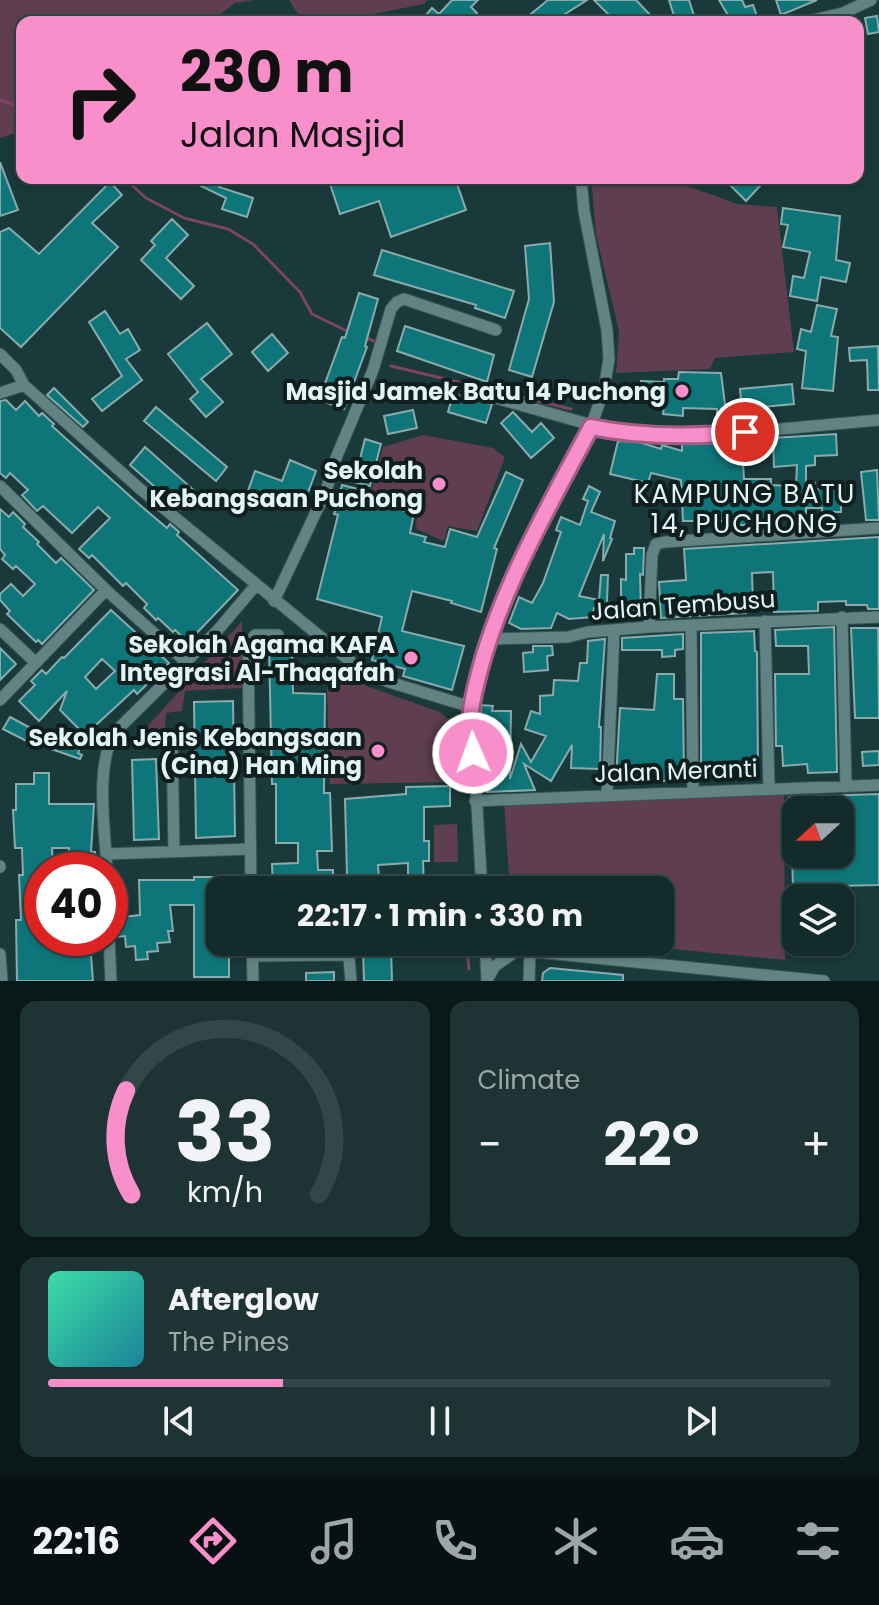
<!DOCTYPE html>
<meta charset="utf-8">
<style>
:root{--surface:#142b2c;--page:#1d3334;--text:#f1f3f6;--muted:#9da7a9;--line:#334748;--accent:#f98fca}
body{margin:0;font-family:Poppins,sans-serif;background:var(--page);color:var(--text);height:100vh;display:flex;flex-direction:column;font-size:30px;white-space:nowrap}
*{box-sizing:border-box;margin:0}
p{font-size:26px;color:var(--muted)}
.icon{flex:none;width:44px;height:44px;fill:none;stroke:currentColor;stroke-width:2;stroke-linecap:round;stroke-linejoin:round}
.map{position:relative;height:981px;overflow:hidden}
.details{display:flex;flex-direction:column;gap:20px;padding:20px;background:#0b1818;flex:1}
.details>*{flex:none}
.top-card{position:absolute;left:16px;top:16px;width:848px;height:168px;border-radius:16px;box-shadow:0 2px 6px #0004,0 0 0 2px var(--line);background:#f98fca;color:#111;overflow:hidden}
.needle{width:52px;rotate:249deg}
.buttons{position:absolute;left:782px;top:796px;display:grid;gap:16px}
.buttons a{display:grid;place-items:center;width:72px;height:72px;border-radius:16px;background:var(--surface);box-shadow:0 2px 6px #0004,0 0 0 2px var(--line);font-size:40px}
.speed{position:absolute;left:24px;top:852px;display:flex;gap:16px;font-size:40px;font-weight:700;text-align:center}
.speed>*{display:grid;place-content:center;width:104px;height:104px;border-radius:50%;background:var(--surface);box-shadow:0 2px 6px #0004,0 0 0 2px var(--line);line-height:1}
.speed .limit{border:12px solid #d22;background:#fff;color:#111}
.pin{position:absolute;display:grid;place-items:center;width:68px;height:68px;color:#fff;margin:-34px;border:4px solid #fff;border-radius:50%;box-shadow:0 2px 8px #0007}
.me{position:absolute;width:88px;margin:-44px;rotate:358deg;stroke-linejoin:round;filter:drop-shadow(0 0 6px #0008)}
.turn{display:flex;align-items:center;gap:28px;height:168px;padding:0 32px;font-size:36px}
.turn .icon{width:104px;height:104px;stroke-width:2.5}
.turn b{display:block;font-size:56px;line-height:68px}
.big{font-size:60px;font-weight:700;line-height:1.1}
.details .tile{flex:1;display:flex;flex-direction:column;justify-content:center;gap:12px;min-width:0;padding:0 28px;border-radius:16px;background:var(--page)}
.details .dial{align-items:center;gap:0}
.dial svg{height:208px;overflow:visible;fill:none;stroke:var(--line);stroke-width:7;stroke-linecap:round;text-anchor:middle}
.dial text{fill:var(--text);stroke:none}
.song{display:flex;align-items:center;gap:24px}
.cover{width:96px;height:96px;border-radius:12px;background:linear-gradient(135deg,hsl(160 70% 55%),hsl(190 70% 35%))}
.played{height:8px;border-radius:4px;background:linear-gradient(90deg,var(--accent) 30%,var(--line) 30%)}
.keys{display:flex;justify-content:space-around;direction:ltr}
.heat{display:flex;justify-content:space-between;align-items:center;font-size:44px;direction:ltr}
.details .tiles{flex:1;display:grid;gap:20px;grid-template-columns:1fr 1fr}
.tile:last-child{grid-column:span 2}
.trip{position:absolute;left:206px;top:876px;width:468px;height:80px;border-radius:16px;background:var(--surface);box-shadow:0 2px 6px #0004,0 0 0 2px var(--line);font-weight:700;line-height:80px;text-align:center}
.tab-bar{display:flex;height:128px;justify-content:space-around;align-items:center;background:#081112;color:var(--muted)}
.tab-bar .icon{width:56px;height:56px}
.tab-bar .selected{color:var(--accent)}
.tab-bar b{font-size:36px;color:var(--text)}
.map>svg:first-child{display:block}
</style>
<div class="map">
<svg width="879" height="981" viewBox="0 0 879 981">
<rect width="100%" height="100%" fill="#1a393a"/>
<!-- green -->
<path fill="#5f3e50" d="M0 0H255L235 3 210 22H22V131L0 138Z
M289 0H427L424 4 333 22H303Z
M591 178H666L737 204 777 207 794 352 715 358 710 369 616 373 619 331 596 235Z
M423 435 493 448 505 457 477 531 448 526 444 541 416 529 417 510 369 500 383 447Z
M242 621V688L185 691 182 711 166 713 164 745 129 747Z
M335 664 366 686 440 712 454 724 455 782 330 784 327 690Z
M784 792 785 960 602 942H660V890H510L504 804Z
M457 824 458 862H434V825Z"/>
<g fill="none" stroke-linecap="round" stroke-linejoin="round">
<!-- stream -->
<path stroke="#7b4563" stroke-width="3" d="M0 100 22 108
M124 178 146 198 184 218 228 229 253 244 300 292 312 314 349 332
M364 337 376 342
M391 366 571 409
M467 948 469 969"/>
</g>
<!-- building -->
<path fill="#0e7679" stroke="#89abac" stroke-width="2" fill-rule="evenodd" d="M452 0H478L471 7 477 13 469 22H420L432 8 439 14Z
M548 0H587L559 18 562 22H521Z
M594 0H636L653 18 648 22H616Z
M669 0H689L696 22H676Z
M719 0H742L745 7 753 5 759 22H732Z
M776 0H817L781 15Z
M877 16 879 32 868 34 865 18Z
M0 162 18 210 0 216Z
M205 178H224L219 187 253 198 247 217 222 209 226 198 201 186Z
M328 178H455L466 210 391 237 379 201 340 214Z
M723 178H752L760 186 746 201Z
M110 182 122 195 92 223 118 247 21 347 0 328V232L9 228 39 254Z
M783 208 840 216 836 260 850 263 846 282 821 277 817 301 790 296 793 276 804 278 810 252 783 247 788 225 781 224Z
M172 219 188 235 166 258 194 286 181 299 141 260 155 245 151 241Z
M550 243 554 302 532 377 509 370 529 299 525 246Z
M382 250 514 291 505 318 475 308 476 305 374 275Z
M359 293 378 299 365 346 367 347 344 409 319 400 342 337 345 338Z
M817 305 837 309 831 336 838 337 833 391 802 388 806 351 797 349 801 329 811 332Z
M105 311 120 334 128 329 140 350 126 359 142 380 102 411 92 399 122 376 89 322Z
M207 323 232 354 201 379 223 402 206 417 190 399 198 392 168 354Z
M405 326 494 355 487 382 397 351Z
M272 334 288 353 268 371 252 352Z
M878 346 879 390H868L867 360 850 361 849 348Z
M679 372 721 373 727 420 717 421V409L683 408V416L663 414 664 406 650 405V399L640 398 641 381 664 382V379H678Z
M792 384 794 404 742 409 740 389Z
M54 388 88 422 83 427 47 395Z
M453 394 492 404 486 423 448 412Z
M6 400 16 410 25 401 39 416 42 413 54 424 52 426 141 506 167 528 170 524 179 532 177 535 238 590 188 642 175 630 173 632 158 618 156 620 144 608 147 604 126 583 123 586 92 555 89 558 79 549 110 518 98 507 72 533 43 506 37 511 22 495 28 490 10 473 6 478 0 473V401Z
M156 407 227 467 216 481 144 421Z
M413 410 417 428 388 434 384 416Z
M513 412 532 432 541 423 554 438 531 458 501 423Z
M836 434 837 455 815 456V465L806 466V482L815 483V489H841V512H822V508H806V514L770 516V523L750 525H733V521H683L681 480 651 473 648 483 610 474 618 441 639 442 661 449 662 445 682 451V443L722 444V447L742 445 744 479H771V485L796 486 797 465 774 467 773 438Z
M365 439 381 444 370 486 354 482Z
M145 447 197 493 181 510 130 465Z
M290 460 316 471 304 503 275 492 272 500 248 491 255 471 282 481Z
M877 470 879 520H866L861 472Z
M506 472 523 480 494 548 497 549 481 612 451 603 452 601 412 591 402 631 464 646 452 690 403 676 405 669 372 660 382 617 317 599 338 515 334 514 342 485 358 489 355 499 414 513 410 533 426 537 424 542 445 547 450 529 477 537Z
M589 486 600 492 591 512 615 521 610 538 612 539 603 561 604 534 579 596 599 600 601 575H608L607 602 620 605 619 610 594 608 592 617 569 619 557 613 551 628 521 629 509 623 519 597 532 603 543 583 561 532 556 530 561 517 580 525 588 501 583 499Z
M0 509 9 517 13 512 25 524 23 527 39 542 37 544 56 563 61 558 94 590 42 644 38 640 36 642 7 614 10 611 0 600V594L11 584 23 596 35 584 16 566 13 569 2 559 5 555 0 549Z
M879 537V609H868L867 605H846V601L818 602V611L774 612 773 572 752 573 753 606H746V613L661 618 659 582 686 580 684 549Z
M634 548H644L643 575 640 574 641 610H621V579L626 580V554H634Z
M111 610 169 663 137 694 134 690 85 735 60 710 67 691 39 721 19 701 35 685 31 681 42 670 46 674 62 657 64 658ZM102 659 115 671 96 689 85 677Z
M834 627 837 772 808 773 807 764 783 766 782 746H776L775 674H809L808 646H776L775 630Z
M851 628H878L879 718H855Z
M754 631 755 651 757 652 758 765 701 763V633Z
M683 634V649L675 650V656L662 657V650H622V638Z
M605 639 599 727H601L600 769 571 768 572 745 551 781 524 764 535 790 487 792 486 741H482L481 705 493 706 492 711H511L510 779 521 744 531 762 546 736 525 729 531 711 540 714V696L553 695 554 680 578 681 580 663H587L588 641Z
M269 646H292L293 693 325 694 324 793H330L332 851H317L318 870H333V877L347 876 345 799 406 794V787L450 786V806L424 807V841H429V861H423L424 888H408V863L378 865 380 890H273L272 864 298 863V843H276V784H272Z
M533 646H552L553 655 547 656 548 670 524 672 523 653 533 652Z
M0 648 16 664 0 680Z
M657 674H674V699H683L684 777 670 775 669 781 616 779 620 708 654 710Z
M233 701 235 836 196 838 194 702Z
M10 717 64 746 50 731 82 743 78 753 82 755 80 759 37 744 36 746 3 729Z
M879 751V765L863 766 862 752Z
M156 759 159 839 134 840 132 760Z
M34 773H49V804H94L91 852H95L96 868 70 869 69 848H52L53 870H42V938H55L56 945 90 943 93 981H17L16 920H21L19 875H23L22 848H15L13 810H16V784H34Z
M879 794V885L793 887 792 854H840V810H790L789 797Z
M194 877H229V890H220V942H229V977H194V905H170L173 931H168L170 942 157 943 158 951 147 952 148 959 136 960 135 946 126 947 125 936 117 937 115 918 140 915 139 880H194Z
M391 948 392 981H364L363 949Z
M550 968 623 975V981H542L543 973Z
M334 972V981H306V973Z"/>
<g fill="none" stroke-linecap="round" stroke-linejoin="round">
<defs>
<path id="minor" d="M804 22 843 13 871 0
M0 354 16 370 24 385 139 488 361 670 389 682 471 707
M0 393 24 385
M499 399 620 433 716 435 879 420
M0 486 106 590 186 662
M274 601 326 491 336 458 373 370 391 309 397 302 404 299 496 330
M842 617 846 786
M765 621 769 789
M691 626 693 792
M649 627 652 555 656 544 665 542 879 528
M0 629 35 662
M489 639 568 637 588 632 649 627 879 617
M0 700 106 590
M172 737 174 852
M607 796 614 631
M475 801 879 785
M106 854 250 849
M0 866V867
M107 870C105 830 95 768 114 733L217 631 256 585
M251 890 248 643 255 635H278
M482 890 471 707 486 646 534 534 591 427 604 389 609 359 607 330 584 211 581 178
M109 938 111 981
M252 942 253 981
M485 942 487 980
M485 947 824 981
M0 954 2 981
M252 956 344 955 349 958 351 981
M487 980 495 966 518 950
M529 981 530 950"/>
</defs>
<!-- minor casing -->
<use href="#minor" stroke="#3a5758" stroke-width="13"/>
<!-- minor -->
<use href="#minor" stroke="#628384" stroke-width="11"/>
</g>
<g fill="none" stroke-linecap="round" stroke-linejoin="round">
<defs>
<path id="route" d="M473 753C472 738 469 719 472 704 490 607 545 513 591 427 640 437 695 437 745 432"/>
</defs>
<!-- route casing -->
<use href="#route" stroke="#a25d83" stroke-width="20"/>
<!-- route -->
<use href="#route" stroke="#f98fca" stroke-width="14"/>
</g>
<!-- markers -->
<g fill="#f98fca" stroke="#101e1e" stroke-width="3">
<circle cx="682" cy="391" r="8"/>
<circle cx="439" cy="484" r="8"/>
<circle cx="411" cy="658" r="8"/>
<circle cx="378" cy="751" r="8"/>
</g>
<g text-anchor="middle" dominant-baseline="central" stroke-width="8" stroke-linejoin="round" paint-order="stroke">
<!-- poi labels -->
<g font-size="24" font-weight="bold" fill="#e3f4f5" stroke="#101e1e" text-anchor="end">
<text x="666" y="391">Masjid Jamek Batu 14 Puchong</text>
<text x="423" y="470">Sekolah<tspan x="423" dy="28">Kebangsaan Puchong</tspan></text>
<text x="395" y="644">Sekolah Agama KAFA<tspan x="395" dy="28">Integrasi Al-Thaqafah</tspan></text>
<text x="362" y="737">Sekolah Jenis Kebangsaan<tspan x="362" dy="28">(Cina) Han Ming</tspan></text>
</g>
<!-- street labels -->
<g font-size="24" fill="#e3f4f5" stroke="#101e1e">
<text transform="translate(683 605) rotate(-4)">Jalan Tembusu</text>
<text transform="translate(676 771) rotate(-2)">Jalan Meranti</text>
</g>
<!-- neighbourhood labels -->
<g font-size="26" letter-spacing="2" fill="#e3f4f5" stroke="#101e1e">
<text x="745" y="494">KAMPUNG BATU<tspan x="745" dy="30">14, PUCHONG</tspan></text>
</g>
</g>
</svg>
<div class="buttons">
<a><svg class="needle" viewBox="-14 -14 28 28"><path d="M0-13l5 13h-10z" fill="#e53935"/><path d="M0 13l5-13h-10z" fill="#9da7a9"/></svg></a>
<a><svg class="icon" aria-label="layers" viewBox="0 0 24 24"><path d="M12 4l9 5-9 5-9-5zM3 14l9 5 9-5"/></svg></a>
</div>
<div class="speed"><div class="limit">40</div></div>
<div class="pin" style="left:745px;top:432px;background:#d93025"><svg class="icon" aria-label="arrive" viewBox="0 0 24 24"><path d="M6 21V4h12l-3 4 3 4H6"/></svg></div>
<svg class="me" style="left:473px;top:753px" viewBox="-20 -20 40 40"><circle r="17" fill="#f98fca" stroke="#fff" stroke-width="3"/><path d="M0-11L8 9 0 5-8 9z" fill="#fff"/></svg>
<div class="trip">22:17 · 1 min · 330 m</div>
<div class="top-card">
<div class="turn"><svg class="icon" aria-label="right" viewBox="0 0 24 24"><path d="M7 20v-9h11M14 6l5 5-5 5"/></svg><div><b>230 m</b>Jalan Masjid</div></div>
</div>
</div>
<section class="details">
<div class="tiles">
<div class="tile dial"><svg viewBox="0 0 100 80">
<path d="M14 69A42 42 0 1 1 86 69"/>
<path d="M14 69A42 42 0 0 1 12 29" stroke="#f98fca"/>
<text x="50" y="56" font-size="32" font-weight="700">33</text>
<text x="50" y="72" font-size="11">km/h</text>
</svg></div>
<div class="tile"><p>Climate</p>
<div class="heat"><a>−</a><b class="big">22°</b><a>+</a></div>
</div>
<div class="tile">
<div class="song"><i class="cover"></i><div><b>Afterglow</b><p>The Pines</p></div></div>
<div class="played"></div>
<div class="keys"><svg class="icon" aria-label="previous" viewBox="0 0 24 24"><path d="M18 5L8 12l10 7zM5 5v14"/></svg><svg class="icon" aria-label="pause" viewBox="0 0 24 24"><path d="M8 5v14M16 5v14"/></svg><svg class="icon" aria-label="next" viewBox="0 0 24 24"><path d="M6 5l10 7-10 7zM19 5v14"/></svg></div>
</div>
</div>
</section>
<nav class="tab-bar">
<b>22:16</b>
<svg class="icon selected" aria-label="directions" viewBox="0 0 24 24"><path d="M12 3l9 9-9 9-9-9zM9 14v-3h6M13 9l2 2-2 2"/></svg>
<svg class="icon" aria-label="music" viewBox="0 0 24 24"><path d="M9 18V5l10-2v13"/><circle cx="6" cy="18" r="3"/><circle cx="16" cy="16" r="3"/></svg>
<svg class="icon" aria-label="phone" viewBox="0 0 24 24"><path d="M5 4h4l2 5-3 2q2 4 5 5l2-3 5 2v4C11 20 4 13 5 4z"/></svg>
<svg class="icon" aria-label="climate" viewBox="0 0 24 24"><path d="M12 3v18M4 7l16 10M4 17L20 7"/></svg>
<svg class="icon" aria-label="car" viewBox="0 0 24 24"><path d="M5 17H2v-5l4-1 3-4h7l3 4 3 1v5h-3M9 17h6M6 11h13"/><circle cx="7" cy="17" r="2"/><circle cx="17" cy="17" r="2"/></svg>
<svg class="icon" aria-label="filters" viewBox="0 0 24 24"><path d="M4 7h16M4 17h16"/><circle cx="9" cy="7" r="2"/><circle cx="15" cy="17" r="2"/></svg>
</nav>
